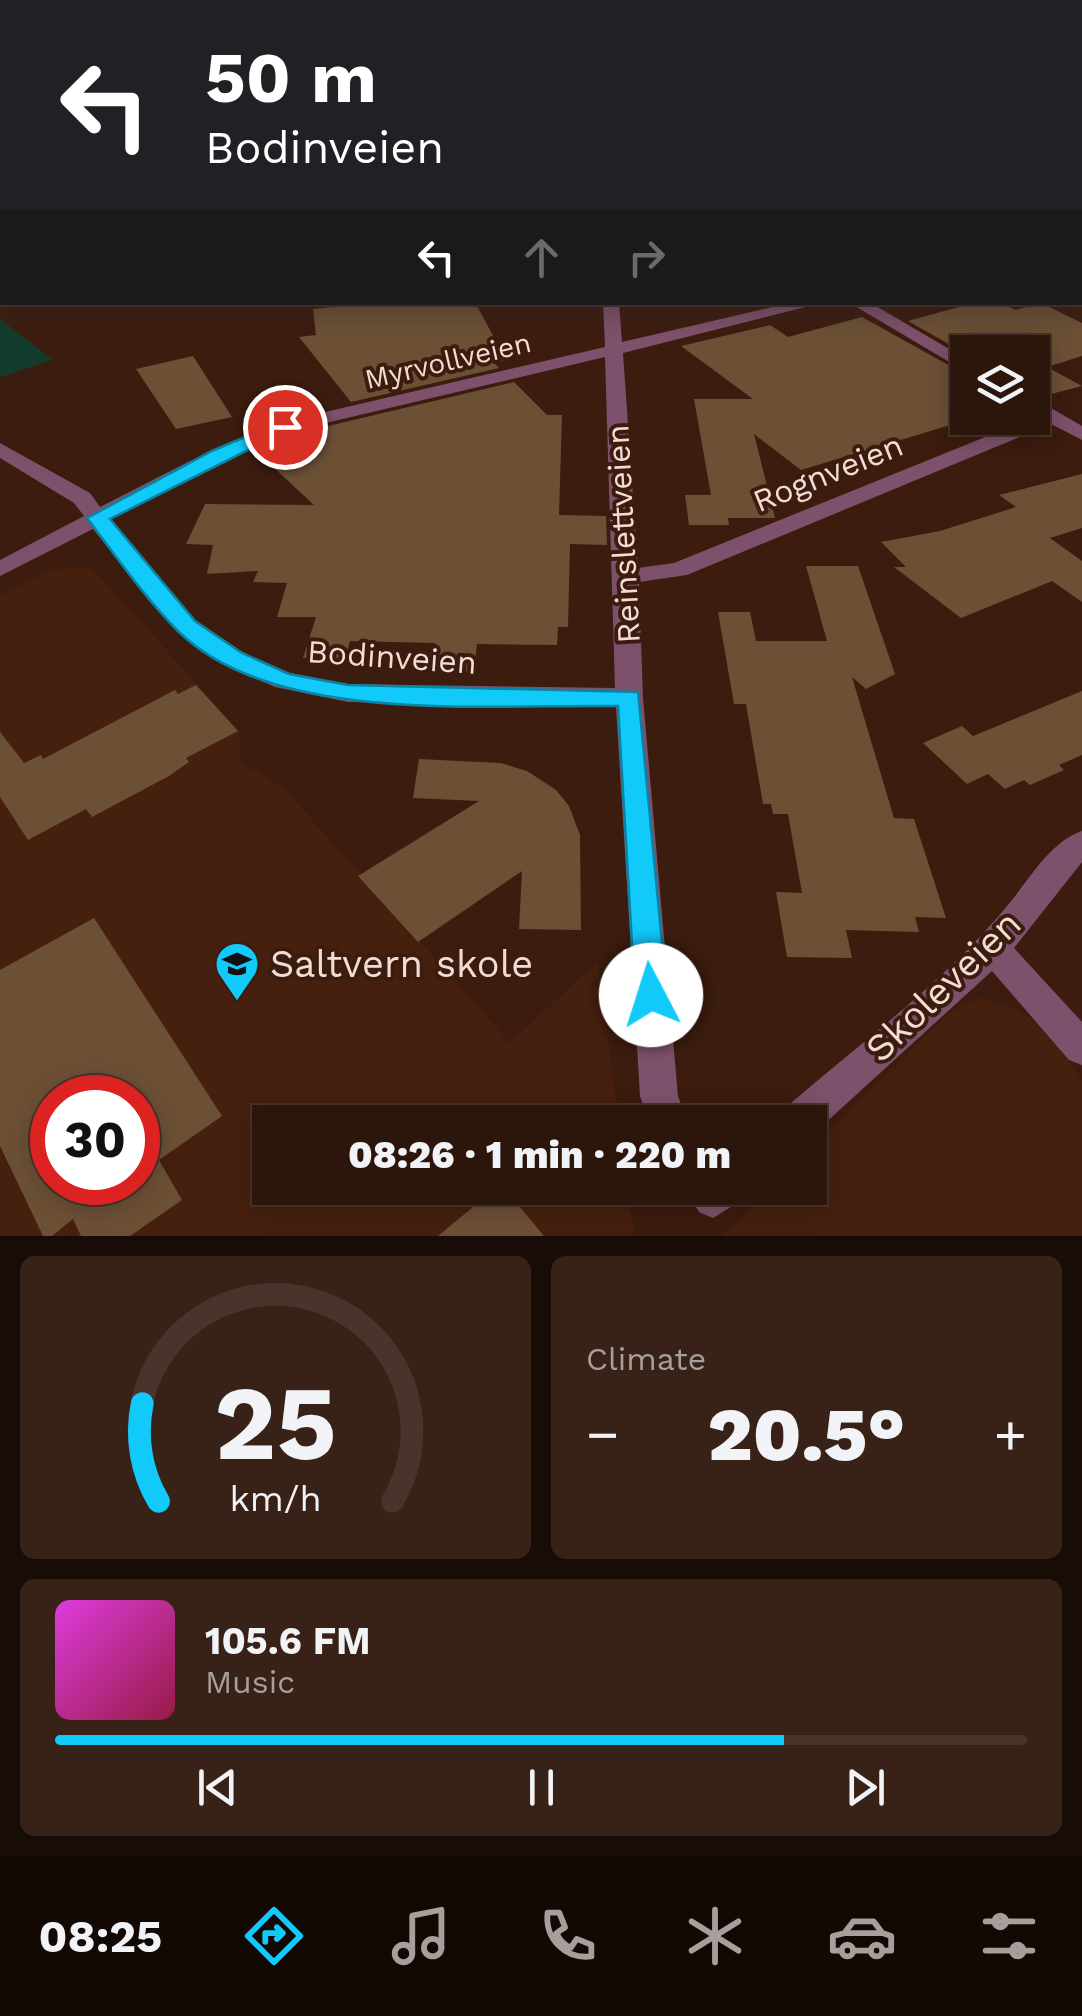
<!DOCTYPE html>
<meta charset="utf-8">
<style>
:root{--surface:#2c150a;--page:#382218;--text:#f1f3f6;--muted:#a69f9c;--line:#48342b;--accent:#11cafa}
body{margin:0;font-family:"Work Sans",sans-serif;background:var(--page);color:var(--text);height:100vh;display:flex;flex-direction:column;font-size:38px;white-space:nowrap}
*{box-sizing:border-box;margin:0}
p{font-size:32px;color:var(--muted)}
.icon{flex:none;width:55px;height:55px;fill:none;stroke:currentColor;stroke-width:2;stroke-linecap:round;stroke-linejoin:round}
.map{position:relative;height:1236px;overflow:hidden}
.sheet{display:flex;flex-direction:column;gap:20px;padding:20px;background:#180c06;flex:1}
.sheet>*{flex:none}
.guide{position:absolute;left:0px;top:0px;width:1082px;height:305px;box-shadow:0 5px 25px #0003,0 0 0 2px var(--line);background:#202124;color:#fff;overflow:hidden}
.controls{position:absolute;left:950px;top:335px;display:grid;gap:20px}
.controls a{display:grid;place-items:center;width:100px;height:100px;border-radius:0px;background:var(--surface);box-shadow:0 5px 25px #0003,0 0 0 2px var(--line);font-size:50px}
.speed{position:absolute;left:30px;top:1075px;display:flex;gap:20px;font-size:50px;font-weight:700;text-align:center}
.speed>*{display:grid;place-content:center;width:130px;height:130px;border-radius:50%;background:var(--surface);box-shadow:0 5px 25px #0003,0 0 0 2px var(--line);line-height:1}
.speed .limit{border:15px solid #d22;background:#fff;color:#111}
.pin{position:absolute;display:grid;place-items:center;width:85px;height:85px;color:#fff;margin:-42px;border:5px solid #fff;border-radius:50%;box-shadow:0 2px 10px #0007}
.me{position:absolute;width:110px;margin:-55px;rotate:355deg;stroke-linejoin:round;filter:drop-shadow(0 0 8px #0008)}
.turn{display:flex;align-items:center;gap:35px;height:210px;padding:0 40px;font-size:45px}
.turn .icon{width:130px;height:130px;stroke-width:2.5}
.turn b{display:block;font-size:70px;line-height:85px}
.lanes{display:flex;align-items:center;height:95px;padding:0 40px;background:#0003;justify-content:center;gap:50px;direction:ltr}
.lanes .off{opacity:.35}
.big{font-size:75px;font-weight:800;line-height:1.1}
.sheet .widget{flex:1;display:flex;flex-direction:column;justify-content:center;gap:15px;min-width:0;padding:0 35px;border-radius:15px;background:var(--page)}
.sheet .dial{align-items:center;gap:0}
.dial svg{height:260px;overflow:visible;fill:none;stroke:var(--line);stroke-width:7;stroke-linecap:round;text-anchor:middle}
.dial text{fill:var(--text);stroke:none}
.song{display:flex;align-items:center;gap:30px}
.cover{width:120px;height:120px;border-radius:15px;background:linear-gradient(135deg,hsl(300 70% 55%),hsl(340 70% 35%))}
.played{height:10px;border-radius:5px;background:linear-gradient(90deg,var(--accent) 75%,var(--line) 75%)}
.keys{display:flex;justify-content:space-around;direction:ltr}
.heat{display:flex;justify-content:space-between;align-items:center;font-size:55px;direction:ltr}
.sheet .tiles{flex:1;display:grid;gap:20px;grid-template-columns:1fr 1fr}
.widget:last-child{grid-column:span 2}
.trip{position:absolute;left:252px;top:1105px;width:575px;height:100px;border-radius:0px;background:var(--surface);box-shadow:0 5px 25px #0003,0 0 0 2px var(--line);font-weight:800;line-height:100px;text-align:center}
.menu{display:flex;height:160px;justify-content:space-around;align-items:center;background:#120804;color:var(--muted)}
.menu .icon{width:70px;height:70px}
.menu .current{color:var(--accent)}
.menu b{font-size:45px;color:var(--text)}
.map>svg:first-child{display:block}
</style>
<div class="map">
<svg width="1082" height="1236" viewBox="0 0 1082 1236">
<rect width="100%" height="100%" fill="#3b1c0e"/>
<!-- built -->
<path fill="#46200f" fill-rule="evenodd" d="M92 568 240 731V762L283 787 510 1043 598 961 619 1122H270V1188H628L634 1236H0V596L53 569ZM52 1098H138V1182H52Z
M979 998 1020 1010 1050 1035 1082 1080V1236H723L772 1188H810V1150L949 1013Z"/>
<!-- green -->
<path fill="#133b2b" d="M0 319 53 360 0 377Z"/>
<!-- building -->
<path fill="#6c5036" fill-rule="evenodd" d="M378 302H475L506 360 494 363 499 368 351 402 299 337 316 335 313 309Z
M977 302H1000L1015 310 1041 303 1082 323V356L1047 367 1082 386 1032 399V352L968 355 908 321Z
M862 317 968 376 967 420 801 470 754 434 775 518H728L729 525H689L685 495H711L694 399H753L681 346 770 325 788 337Z
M193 356 232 417 176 429 136 369Z
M514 382 547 415H562L559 515 606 516 607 545 570 544 568 627H558L557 645 477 644 474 672 431 671 435 643 350 641 345 659 303 658 316 617H277L287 583 253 582 258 571 207 574 213 545 186 544 205 504 314 505 256 451 307 431Z
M1082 474V528L1050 538 1082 561V602L1052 581 961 618 894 567H906L881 542 940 531 1016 507 999 495Z
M806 566H858L895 674 866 689 852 677 894 818 914 819 946 918 915 917 919 932 846 930 852 958 787 957 776 892 802 893 788 814H773L771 804H763L746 704H734L718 612H750L756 641H827Z
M196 685 238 731 186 758 189 762 169 776 92 817 86 809 28 840 0 797V732L24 763 41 755 43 759 175 690 178 694Z
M1082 691V755L1059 765 1064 770 1030 785 1024 780 1005 789 988 774 967 784 923 743 962 726 973 736Z
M419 759 501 763 527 771 556 790 569 806 580 835 581 930 519 929 522 871 418 942 358 876 479 801 413 798Z
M94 918 222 1116 159 1160 182 1200 130 1236H81L73 1219 52 1236H43L0 1146V970ZM52 1098H138V1182H52Z
M496 1188H504L544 1236H438Z"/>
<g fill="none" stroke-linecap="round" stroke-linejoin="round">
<!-- minor -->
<path fill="#7d516b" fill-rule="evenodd" d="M1080 178H1082V186H1080Z
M1080 236H1082V244H1080Z
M0 242H2V251H0Z
M1080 263 1082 264V274L1080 273Z
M603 302H619L622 342 794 302H825L623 353 638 568 674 563 1037 416 1032 413V403L1044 404 1082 426V440L1051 424 687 575 639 582 643 698 678 1096 687 1122H649L640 1096 616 707 348 702 275 687 224 664 178 633 93 529 0 576V560L84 516 74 503 0 458V443L90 493 100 507 188 462 278 423 605 347ZM605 357 615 688 348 684 290 673 242 652 196 621 109 520 202 470 292 431Z
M848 302H869L968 360V373Z
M1082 831V862L1014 948 1082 1022V1065L1069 1060 992 971 812 1135 810 1122H779L784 1109C861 1042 948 980 1012 900 1031 876 1052 841 1082 831Z
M685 1188H745L739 1202 713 1218 699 1212Z"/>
</g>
<!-- sky -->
<linearGradient id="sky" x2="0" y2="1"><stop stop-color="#200f08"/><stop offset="0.49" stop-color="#4f4041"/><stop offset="1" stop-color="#4f4041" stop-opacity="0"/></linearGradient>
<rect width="1082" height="336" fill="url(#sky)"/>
<!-- route -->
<path fill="#11cafa" stroke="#0b83a2" stroke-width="2.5" d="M278 423 294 427 110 519 195 621 242 653 289 674 348 685 638 692 667 995 662 1005 651 1009 639 1005 635 995 618 706C490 704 274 726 178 631 145 598 115 555 87 518L212 451Z"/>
<!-- icons -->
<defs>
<symbol id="school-pin" viewBox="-11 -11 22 30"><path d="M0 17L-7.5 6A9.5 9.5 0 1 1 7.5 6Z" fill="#11cafa" stroke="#3b1c0e"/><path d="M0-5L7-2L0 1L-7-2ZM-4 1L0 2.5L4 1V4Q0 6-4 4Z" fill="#111"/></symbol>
</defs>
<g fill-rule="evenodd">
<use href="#school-pin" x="212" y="939" width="50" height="68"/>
</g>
<g text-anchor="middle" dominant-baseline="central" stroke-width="8" stroke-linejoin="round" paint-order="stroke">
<!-- far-street labels -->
<g font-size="28" fill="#f2dcd3" stroke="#3b1c0e">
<text transform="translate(448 361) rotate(-13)">Myrvollveien</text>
</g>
<!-- street labels -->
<g font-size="32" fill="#f2dcd3" stroke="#3b1c0e">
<text transform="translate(828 473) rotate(-22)">Rognveien</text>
<text transform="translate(623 534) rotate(-93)">Reinslettveien</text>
<text transform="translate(392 657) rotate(4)">Bodinveien</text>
</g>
<!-- near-poi labels -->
<g font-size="38" fill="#f2dcd3" stroke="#3b1c0e" text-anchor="start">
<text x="270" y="964">Saltvern skole</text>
</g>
<!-- near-street labels -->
<g font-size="38" fill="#f2dcd3" stroke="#3b1c0e">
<text transform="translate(943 986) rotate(-44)">Skoleveien</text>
</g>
</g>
</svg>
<div class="controls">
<a><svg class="icon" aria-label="layers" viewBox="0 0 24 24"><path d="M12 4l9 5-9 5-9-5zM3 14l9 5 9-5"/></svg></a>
</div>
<div class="speed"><div class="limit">30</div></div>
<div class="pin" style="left:285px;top:427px;background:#d93025"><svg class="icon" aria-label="arrive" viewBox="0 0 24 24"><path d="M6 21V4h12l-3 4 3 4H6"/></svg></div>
<svg class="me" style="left:651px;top:995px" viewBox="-20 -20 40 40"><circle r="19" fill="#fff"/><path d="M0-13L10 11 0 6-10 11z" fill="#11cafa"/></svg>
<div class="trip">08:26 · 1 min · 220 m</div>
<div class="guide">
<div class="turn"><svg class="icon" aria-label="left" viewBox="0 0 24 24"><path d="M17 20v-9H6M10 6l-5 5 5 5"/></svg><div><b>50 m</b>Bodinveien</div></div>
<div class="lanes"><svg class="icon" aria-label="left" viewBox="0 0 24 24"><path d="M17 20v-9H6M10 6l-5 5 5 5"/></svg><svg class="icon off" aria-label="ahead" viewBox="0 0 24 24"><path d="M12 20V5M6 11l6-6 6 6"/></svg><svg class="icon off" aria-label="right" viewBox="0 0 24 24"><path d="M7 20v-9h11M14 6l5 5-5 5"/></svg></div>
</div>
</div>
<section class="sheet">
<div class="tiles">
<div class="widget dial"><svg viewBox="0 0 100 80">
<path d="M14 69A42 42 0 1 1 86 69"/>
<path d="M14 69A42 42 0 0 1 9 39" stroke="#11cafa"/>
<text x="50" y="56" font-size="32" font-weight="700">25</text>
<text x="50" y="72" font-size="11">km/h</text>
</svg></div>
<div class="widget"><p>Climate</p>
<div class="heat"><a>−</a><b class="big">20.5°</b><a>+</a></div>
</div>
<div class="widget">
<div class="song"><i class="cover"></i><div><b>105.6 FM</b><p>Music</p></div></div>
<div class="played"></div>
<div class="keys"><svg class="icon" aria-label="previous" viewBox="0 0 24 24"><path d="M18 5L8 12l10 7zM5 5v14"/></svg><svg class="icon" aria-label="pause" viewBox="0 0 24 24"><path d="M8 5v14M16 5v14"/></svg><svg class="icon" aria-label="next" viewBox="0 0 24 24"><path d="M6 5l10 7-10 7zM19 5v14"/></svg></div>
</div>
</div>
</section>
<nav class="menu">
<b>08:25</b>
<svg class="icon current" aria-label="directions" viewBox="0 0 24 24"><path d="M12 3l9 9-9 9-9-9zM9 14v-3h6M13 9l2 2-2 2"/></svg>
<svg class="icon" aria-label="music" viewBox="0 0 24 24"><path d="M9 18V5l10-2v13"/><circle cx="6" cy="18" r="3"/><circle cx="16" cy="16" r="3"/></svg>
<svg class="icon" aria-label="phone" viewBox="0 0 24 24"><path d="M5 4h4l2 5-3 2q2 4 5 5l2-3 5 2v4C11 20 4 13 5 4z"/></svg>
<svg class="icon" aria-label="climate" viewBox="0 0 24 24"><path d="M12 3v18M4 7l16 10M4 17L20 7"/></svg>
<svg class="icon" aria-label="car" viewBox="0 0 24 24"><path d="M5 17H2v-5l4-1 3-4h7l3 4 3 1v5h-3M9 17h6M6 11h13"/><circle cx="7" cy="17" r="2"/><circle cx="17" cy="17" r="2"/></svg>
<svg class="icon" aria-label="filters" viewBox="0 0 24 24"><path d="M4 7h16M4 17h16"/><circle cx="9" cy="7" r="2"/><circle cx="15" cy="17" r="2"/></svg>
</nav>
